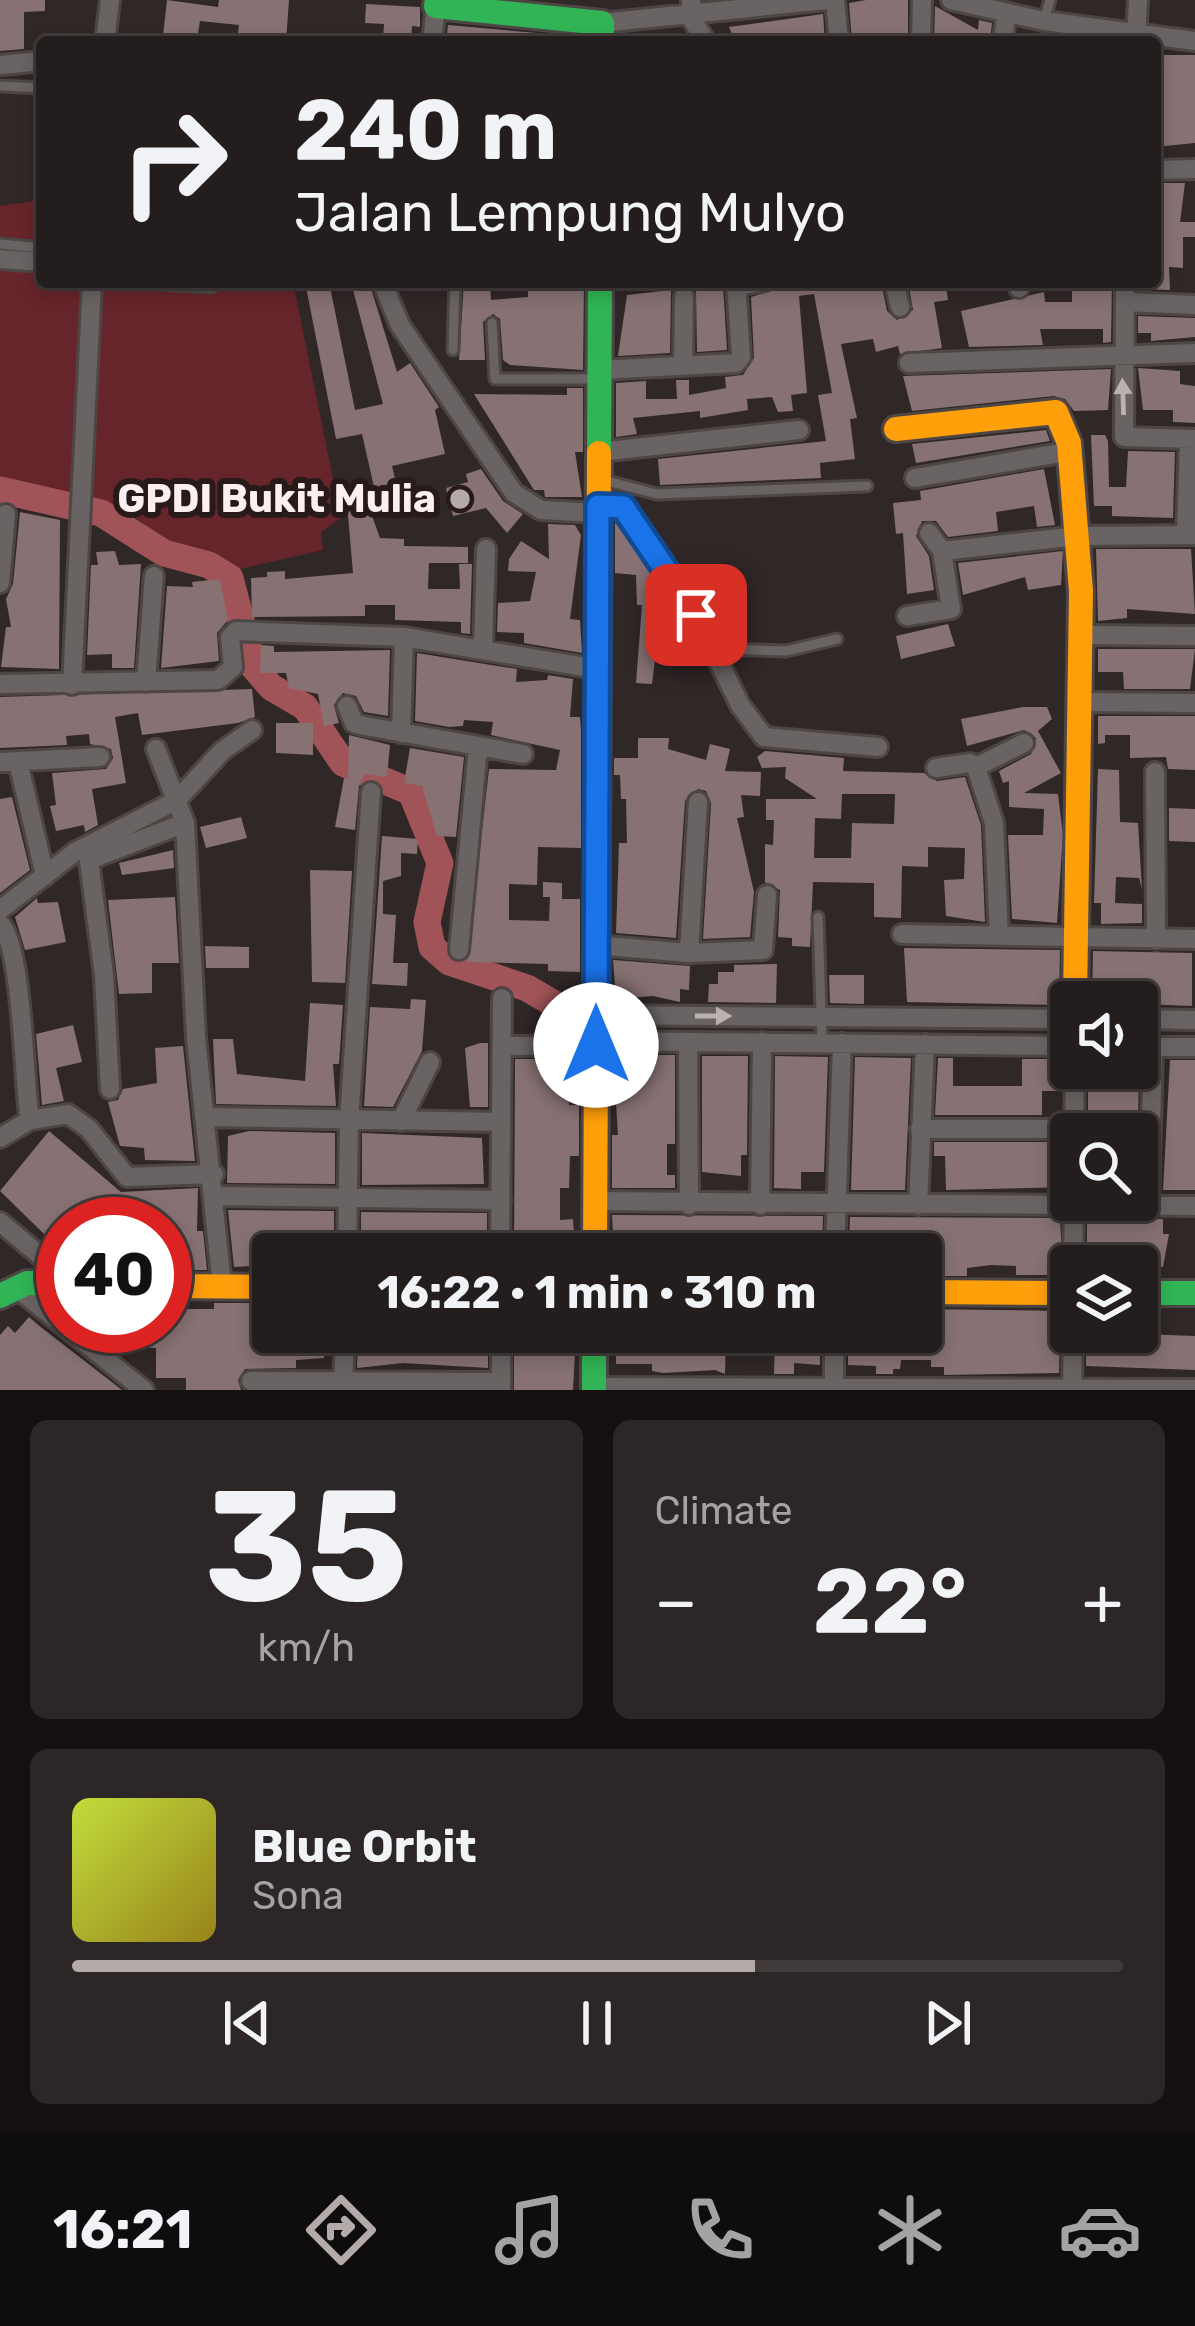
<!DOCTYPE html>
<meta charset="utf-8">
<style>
:root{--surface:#241d1d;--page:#2c2626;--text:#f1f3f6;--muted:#a3a2a4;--line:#413b3b;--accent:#b4aaa9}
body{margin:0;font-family:Rubik,sans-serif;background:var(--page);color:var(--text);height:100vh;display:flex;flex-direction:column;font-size:45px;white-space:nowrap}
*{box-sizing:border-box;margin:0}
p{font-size:39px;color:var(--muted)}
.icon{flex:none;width:66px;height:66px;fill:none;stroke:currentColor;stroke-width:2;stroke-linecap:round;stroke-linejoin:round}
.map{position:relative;height:1390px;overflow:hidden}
.details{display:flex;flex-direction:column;gap:30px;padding:30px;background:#141010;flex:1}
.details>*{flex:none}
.top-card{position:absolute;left:36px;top:36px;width:1125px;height:252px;border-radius:12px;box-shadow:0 6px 18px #0003,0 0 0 3px var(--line);background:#241d1d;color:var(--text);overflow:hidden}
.controls{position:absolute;left:1050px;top:981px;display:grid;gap:24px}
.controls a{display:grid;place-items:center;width:108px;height:108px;border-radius:12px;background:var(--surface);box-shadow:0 6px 18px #0003,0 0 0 3px var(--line);font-size:60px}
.speed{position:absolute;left:36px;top:1197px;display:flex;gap:24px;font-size:60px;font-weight:700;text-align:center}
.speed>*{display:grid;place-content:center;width:156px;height:156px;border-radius:50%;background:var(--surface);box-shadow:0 6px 18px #0003,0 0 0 3px var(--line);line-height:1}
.speed .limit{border:18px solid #d22;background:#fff;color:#111}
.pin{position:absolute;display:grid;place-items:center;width:102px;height:102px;color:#fff;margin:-51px;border-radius:24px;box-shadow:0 6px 18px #0006}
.me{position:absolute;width:132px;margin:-66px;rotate:0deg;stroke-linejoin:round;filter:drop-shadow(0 0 9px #0008)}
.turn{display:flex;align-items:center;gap:42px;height:252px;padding:0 60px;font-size:54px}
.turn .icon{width:156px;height:156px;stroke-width:2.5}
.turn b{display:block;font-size:84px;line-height:102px}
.big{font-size:90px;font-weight:700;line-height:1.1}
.details .widget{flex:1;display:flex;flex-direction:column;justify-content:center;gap:18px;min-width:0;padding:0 42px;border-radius:18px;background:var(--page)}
.details .dial{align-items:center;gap:0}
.dial b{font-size:156px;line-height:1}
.song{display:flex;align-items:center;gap:36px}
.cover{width:144px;height:144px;border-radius:18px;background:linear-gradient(135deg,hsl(70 70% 55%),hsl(50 70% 35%))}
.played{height:12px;border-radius:6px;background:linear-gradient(90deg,var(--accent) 65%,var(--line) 65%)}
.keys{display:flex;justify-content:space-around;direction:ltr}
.heat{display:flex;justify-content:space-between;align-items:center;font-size:66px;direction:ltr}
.details .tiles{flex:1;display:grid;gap:30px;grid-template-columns:1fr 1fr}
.widget:last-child{grid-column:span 2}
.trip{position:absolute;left:252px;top:1233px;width:690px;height:120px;border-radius:12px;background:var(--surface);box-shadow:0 6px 18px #0003,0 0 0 3px var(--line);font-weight:700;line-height:120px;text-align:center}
.menu{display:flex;height:192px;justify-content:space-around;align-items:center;background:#0e0c0c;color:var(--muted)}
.menu .icon{width:84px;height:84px}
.menu .active{color:var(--accent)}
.menu b{font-size:54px;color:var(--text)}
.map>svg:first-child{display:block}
</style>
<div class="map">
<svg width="1195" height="1390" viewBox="0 0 1195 1390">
<rect width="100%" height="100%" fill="#302727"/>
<!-- green -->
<path fill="#66252a" d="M42 200V282H293L341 518 321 532 323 550 235 570 172 547 136 518 92 498 0 483V206Z"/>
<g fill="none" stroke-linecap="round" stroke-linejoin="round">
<!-- river -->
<path stroke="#a15457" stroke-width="27" d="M0 490 101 513 164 553 209 565 230 578 253 666 271 687 305 707 343 763 411 792 440 863 427 922 432 947 449 962 527 988 583 1021H619"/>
</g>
<!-- building -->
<path fill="#877172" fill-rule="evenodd" d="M0 0H45V11L24 12V49L0 51Z
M167 0 218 7 219 0H289L286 42H237L239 25 200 21 197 40 163 36Z
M866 0H908V42L900 37 852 42 849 3Z
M366 4 420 7V27L412 26 411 42H383L384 24 365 23Z
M935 6 978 30 979 20 992 23 990 42H934Z
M823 14 825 42H735L729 27Z
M448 25 548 34V42H446Z
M1155 55H1195V143L1155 147Z
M1155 183H1185L1180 222H1195V237H1183V268L1169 267 1170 290 1141 289V282H1155Z
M305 282H329L355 410 383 404 351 282H369L397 372 410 363 439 407 435 410 445 454 392 466 396 483 386 485 391 508 371 513 380 538 404 539V546L468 547V563H429L428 589H460L459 564H472L470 634 461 633V622L395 620V605H365V616L252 617 251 578 267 577V572L285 571V579L353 573 346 492 374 487 362 434 336 439Z
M464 282H490L491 300 528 297V282H584L583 370 510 365 503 360 500 319 493 314 483 322 485 360H459Z
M701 282 723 285 727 350 697 352 696 291H702Z
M801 282H881L887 311 897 320 913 310 908 282H927V289L946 286 948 300 934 302 942 348 900 354 898 346 876 352 873 339 841 344 857 418 850 419 855 459 820 463 821 478 660 485 658 459 826 441 818 395 832 393 814 294 799 296 807 393 791 395 793 411 778 412 772 397 747 399 748 410 700 418V411L633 418 637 434 616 437V383L646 381V399H677L676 380H689V395L726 388 725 377 743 375 754 358 751 297Z
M1072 282H1112L1111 342 1103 343V329H1040L1043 345 969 347 961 311 1044 292 1045 302H1072Z
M671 290 670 353 618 356 627 295Z
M1138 316 1195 318V337L1151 341V333H1138Z
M1138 368 1180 371V384L1195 386V423L1173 422V410H1143Z
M1111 369 1108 410 1074 411 1065 399 1054 396 912 411 903 376Z
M567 388H583V452H575L582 497H545L544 490H534L474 394 567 395Z
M1046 430 1050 441 916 463 912 444Z
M1091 435H1105L1108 441 1109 487H1126L1128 451 1175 452 1173 518 1112 516V506H1094Z
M481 469 503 501 523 514 507 533 486 508 453 516 446 488 468 482 466 474Z
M1044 469 1055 525 1037 527 1034 506 996 512 998 531 948 537 936 521H922L916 536 929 556 934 590 907 594 903 533 896 534 893 503 921 500 920 491Z
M20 512 60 520 59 669 1 667 6 627H11L6 599 13 584Z
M615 522 665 593 666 609 680 615 679 638 658 636 652 684 636 683 642 605H637L636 575 615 573Z
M548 524 575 525 581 535 570 619 580 620 582 653 524 643V633L497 632 498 603 530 601 536 572 508 571 509 559 521 541 549 559Z
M1096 549H1191L1195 614 1127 609V618L1098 621Z
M115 551 119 565 141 564 134 668H112V654L87 655 91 565H98L96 552Z
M1063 551 1061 585 1028 590 1025 577 963 595 958 563Z
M220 579 228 620 217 633 219 661 161 668 167 586 193 587 192 582Z
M948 624 955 646 901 659 896 636Z
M261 645 274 646V652L390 650 388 716 364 712 356 696 343 693 334 705 339 723 324 726 318 694 289 688 286 673H260Z
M1098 649H1195L1190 689H1124L1123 672H1098Z
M417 653 517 669 516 682 547 680 548 675 573 679 570 717H580L581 730V848L538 847 537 885 509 884V920L549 921 550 897H543V882L562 883V899H580V972L548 971V964L467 962 489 769 556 770 560 750 491 735 493 722 464 720 463 726 449 727 415 721Z
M252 689 255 717 238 723 142 735 138 713 115 717 126 783 92 789 98 825 85 832 84 825 56 831 50 806 56 805 52 773 106 769 113 758 111 749 90 744 89 734 66 736 67 745 0 748V697Z
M1023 707H1047L1052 719 1038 731 1061 773 1024 793 1058 794 1063 835 1057 923 1012 919 1008 835H1043L1044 809 1009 807V781L1003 783 999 771 1031 754 1036 738 1024 730 967 746 961 719Z
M1098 716H1195V770L1168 769 1166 757 1130 758V735H1105V743L1098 744Z
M276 723H313V755L276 753Z
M349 735 390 745 387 777 365 774 359 786 355 830 335 827 344 778 348 779Z
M638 738H669L668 749 706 760 710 744 730 749 725 771 761 772 760 796 741 795 744 817 737 818 754 892 750 937 703 939 711 803 706 791 698 789 685 801 676 938 616 933 619 843H627L626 799H621L620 775H614V758H638Z
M410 748 464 757 456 837 437 836 422 786 404 783Z
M765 751 844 758 843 771 924 773 937 781 965 777 981 825 985 922 946 916 944 880 964 879 965 848 928 847V867L902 866 901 918 874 917V883L813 882 810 947 792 946V938L778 937 780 890 765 882V844L773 845 774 820H766V799H817L785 778 786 767 762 768 757 757ZM842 794H895L894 824 852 823 851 858H814L815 818 841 819Z
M1098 769 1119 770 1120 822 1138 823 1142 889 1139 878 1116 877 1115 903 1142 904V923L1101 924V903H1094Z
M12 797 30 870 0 893V799Z
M1169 808 1195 809V842L1169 841Z
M241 817 247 838 206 848 200 827Z
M382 836 418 839 417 854 401 853V876L383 881V914L396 915 393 963H408L407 986 372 984Z
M173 850 174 868 122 875 119 863Z
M310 870 352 871 345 983 312 982Z
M175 897 179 963H152V993L119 994 108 900Z
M37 898 38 903 58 902 66 942 25 950 15 917Z
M205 946 249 947V968H206Z
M904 948 1060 950 1059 1005 907 1002Z
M1093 951 1192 953V1006L1092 1002Z
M613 960 690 966 689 990 680 989V1002L653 996 616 999Z
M777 964 776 1003 708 1002 709 984H718V972H734V965Z
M829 975H864V1004L830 1003Z
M411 999 426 1000 422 1051 393 1107 364 1106 370 1007 410 1009Z
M310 1003 343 1005 339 1064H333L336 1106 216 1104 213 1039H233L237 1074 305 1081Z
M73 1025 82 1062 56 1068 64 1101 42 1105 36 1034Z
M480 1043H488V1107H470L465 1048Z
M183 1046 195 1161 145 1160 144 1148 120 1146 108 1102 118 1100 123 1089 157 1083 155 1048Z
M613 1055H675V1144H667V1175H675V1188H612V1135H618Z
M702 1056H748L747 1155H741V1176L702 1172Z
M775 1056 828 1057 824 1172H801V1189L774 1188Z
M855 1057 911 1058 905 1190H851Z
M938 1058H953V1086H1022V1059H1065L1061 1091H1042V1115H935Z
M515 1059H567L569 1105H579V1156H570L569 1188H560V1220L573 1219 574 1234 570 1246H555V1254H514Z
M1170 1060H1195V1190H1163Z
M1088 1068H1130V1081H1139L1137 1146V1134L1088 1131Z
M49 1131 121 1192 198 1188 197 1231H203L207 1270H170L165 1222 63 1224 55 1242 42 1232 0 1191Z
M249 1131 335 1133V1184L227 1183 228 1136Z
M362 1133 482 1138 484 1184 362 1185Z
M934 1142H1064L1071 1187 946 1190 945 1156H934Z
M228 1210 334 1211V1254H273V1265L234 1267Z
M361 1212 487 1213V1254H361Z
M612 1215 823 1216 822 1254H614Z
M850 1217 1060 1218 1063 1275H1016V1266L991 1265 967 1268V1276H922V1254H879L863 1252V1244H849Z
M1087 1219H1163V1234H1169L1163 1267 1087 1266Z
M165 1303H186V1309H214V1303H273V1332H324V1358L296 1360V1368L245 1369 238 1380 241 1390H186V1378H156V1348L111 1346V1326H165Z
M921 1309 1071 1311 1060 1331 1059 1373 944 1375V1367H931V1360H901L900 1369H893V1374H876V1366L848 1365V1334L921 1332Z
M29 1317 42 1328 122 1390H0V1335L8 1326 15 1333Z
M358 1332H384L385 1342H415V1334L488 1332V1368L403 1363 357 1368Z
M514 1332H576L573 1390H514Z
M616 1332H633V1344H656V1332H726L725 1374 715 1370 663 1373 652 1371V1364H616Z
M775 1332 820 1338V1365L794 1363V1374H774Z
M1086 1332 1195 1336V1370L1086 1366Z"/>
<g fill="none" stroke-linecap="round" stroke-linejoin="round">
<defs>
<path id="lane" d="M1044 21 1050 0
M0 86 42 88
M0 244 42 248
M126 282 212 287
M492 323 495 379H594
M453 350 455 282
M599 479 657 494 867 486
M716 649 786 651 837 639
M818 917 822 1043"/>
<path id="street" d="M691 0V18L706 42
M835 0 839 42
M951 0 1044 21 1195 41
M602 23 826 0
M105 42 110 0
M432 42 436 6
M921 42 922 0
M1003 42 1006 15
M1136 42 1138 0
M0 65 42 61
M1155 170 1195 169
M0 259 42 262
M382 282 400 325 514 493 541 510 598 513
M894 282 900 307
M1018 282 1019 288
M1125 282 1124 437 1195 439
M736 286 760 282
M1125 302 1195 305
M909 363 1195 353
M683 366 684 297
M600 370 736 363 741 357 736 282
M599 452 799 430
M915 478 1072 451
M598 505 627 511 696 615 740 705 764 737 878 747
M1186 535 1189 439
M942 551 1078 536 1195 535
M0 583 6 514
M907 616 951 609 942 551 929 533
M1084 635 1195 636
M483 648 486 549
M146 682 154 576
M0 684 218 680 233 667 230 637 236 631 404 637 597 669
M72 685 92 282
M1081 702 1195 703
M347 706 354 723 365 726 523 754
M401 733 404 637
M156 749 185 823 196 1038 222 1286
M0 762 100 757
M18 762 45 876
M976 767 1024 743
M936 768 970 763 976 767 994 823 999 936
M1155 772 1156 940
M87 846 104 975 110 1089
M91 859 185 823
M0 910 75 852 177 800 222 751 252 730
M0 924C22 944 24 1078 29 1114
M902 934 1195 939
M595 945 689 953 763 950 767 895
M459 950 478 747
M689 953 698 802
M596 1015 1071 1019
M1137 1019 1195 1020
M596 1041 1071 1046
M688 1042 689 1205
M502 1046 596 1045
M1137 1047H1195
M205 1117 501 1122
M401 1121 430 1062
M920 1129H1074
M1074 1134 1075 1068
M0 1138 30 1120 68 1114 89 1129 127 1177 214 1174
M216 1196 501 1200
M595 1201 1195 1206
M760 1205 762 1042
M918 1205 925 1044
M1149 1206 1153 1047
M0 1222 63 1275
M347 1254 349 1121 371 792
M500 1254 502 998
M835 1254 842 1043
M1073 1266 1074 1200
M14 1286 63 1325
M64 1326 144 1390
M251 1381 501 1382
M594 1387 1195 1389
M343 1390 345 1332
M501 1390V1332
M834 1390V1332
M1072 1390 1073 1332"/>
<path id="fast" d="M437 0 436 6 602 23V42
M599 453 600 282
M1137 1293H1195
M0 1296 27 1283 63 1284
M594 1332V1390"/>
<path id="slow" d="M896 429 1056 412 1069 443 1081 591 1075 1002
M595 1254 599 453
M165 1286 273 1287
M921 1292 1071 1293"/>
</defs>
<!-- lane casing -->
<use href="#lane" stroke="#4d4645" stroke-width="15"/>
<!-- street casing -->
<use href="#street" stroke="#4d4645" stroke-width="24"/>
<!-- fast casing -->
<use href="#fast" stroke="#4d4645" stroke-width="30"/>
<!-- slow casing -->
<use href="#slow" stroke="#4d4645" stroke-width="30"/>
<!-- lane -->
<use href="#lane" stroke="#6a6363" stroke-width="9"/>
<!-- street -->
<use href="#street" stroke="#6a6363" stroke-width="18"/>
<!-- fast -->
<use href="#fast" stroke="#30b455" stroke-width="24"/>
<!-- slow -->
<use href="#slow" stroke="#ff9f0a" stroke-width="24"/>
</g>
<!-- one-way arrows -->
<defs><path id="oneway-solid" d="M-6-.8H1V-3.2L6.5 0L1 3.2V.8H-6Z" transform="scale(3)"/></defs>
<g fill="#bab1b0">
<use href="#oneway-solid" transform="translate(1123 397) rotate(-92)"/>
<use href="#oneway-solid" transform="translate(713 1016)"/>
</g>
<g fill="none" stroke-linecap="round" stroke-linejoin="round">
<defs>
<path id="route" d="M596 1045 598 506 623 507 696 615"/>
</defs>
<!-- route casing -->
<use href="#route" stroke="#114b97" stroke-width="30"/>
<!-- route -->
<use href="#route" stroke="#1a73e8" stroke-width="21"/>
</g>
<!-- markers -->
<circle fill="#b4aaa9" stroke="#291a1a" stroke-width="4.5" cx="460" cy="499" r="12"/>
<g text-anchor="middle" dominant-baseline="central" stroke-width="12" stroke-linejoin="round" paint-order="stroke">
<!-- poi labels -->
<g font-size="39" font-weight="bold" fill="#fbf0ef" stroke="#291a1a" text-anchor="end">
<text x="436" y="499">GPDI Bukit Mulia</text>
</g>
</g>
</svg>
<div class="controls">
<a><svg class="icon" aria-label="sound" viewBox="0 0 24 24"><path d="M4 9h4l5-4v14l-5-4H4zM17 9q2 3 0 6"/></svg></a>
<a><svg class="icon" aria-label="search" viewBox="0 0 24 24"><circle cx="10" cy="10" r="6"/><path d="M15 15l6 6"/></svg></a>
<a><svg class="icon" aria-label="layers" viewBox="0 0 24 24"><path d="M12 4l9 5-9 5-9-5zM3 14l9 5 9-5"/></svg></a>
</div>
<div class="speed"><div class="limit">40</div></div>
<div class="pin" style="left:696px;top:615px;background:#d93025"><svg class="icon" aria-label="arrive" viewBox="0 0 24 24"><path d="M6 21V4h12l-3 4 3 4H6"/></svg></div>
<svg class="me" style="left:596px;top:1045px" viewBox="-20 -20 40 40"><circle r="19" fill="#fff"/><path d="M0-13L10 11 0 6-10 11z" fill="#1a73e8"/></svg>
<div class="trip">16:22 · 1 min · 310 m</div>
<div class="top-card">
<div class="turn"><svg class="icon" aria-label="right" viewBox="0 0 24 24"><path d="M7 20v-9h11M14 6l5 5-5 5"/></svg><div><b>240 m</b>Jalan Lempung Mulyo</div></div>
</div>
</div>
<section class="details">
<div class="tiles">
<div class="widget dial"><b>35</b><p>km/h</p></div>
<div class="widget"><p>Climate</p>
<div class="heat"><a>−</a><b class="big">22°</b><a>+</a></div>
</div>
<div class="widget">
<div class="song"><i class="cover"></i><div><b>Blue Orbit</b><p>Sona</p></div></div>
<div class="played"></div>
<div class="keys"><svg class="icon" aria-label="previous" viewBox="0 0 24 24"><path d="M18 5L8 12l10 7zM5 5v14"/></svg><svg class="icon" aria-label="pause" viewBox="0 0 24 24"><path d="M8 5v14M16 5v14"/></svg><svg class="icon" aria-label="next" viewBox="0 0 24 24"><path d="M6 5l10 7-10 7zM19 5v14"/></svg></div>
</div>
</div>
</section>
<nav class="menu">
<b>16:21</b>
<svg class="icon active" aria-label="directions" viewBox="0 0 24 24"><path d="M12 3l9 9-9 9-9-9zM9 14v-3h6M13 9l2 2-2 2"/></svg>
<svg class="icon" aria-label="music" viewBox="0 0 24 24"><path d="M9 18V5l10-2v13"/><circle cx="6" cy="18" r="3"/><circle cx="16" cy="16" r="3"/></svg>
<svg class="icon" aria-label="phone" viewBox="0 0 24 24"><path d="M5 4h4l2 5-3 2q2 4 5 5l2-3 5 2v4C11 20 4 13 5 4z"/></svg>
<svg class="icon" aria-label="climate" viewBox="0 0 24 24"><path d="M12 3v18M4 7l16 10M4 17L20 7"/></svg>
<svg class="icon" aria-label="car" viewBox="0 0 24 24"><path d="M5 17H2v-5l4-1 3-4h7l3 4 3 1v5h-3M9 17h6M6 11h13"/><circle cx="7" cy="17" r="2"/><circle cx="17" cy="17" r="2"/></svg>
</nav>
